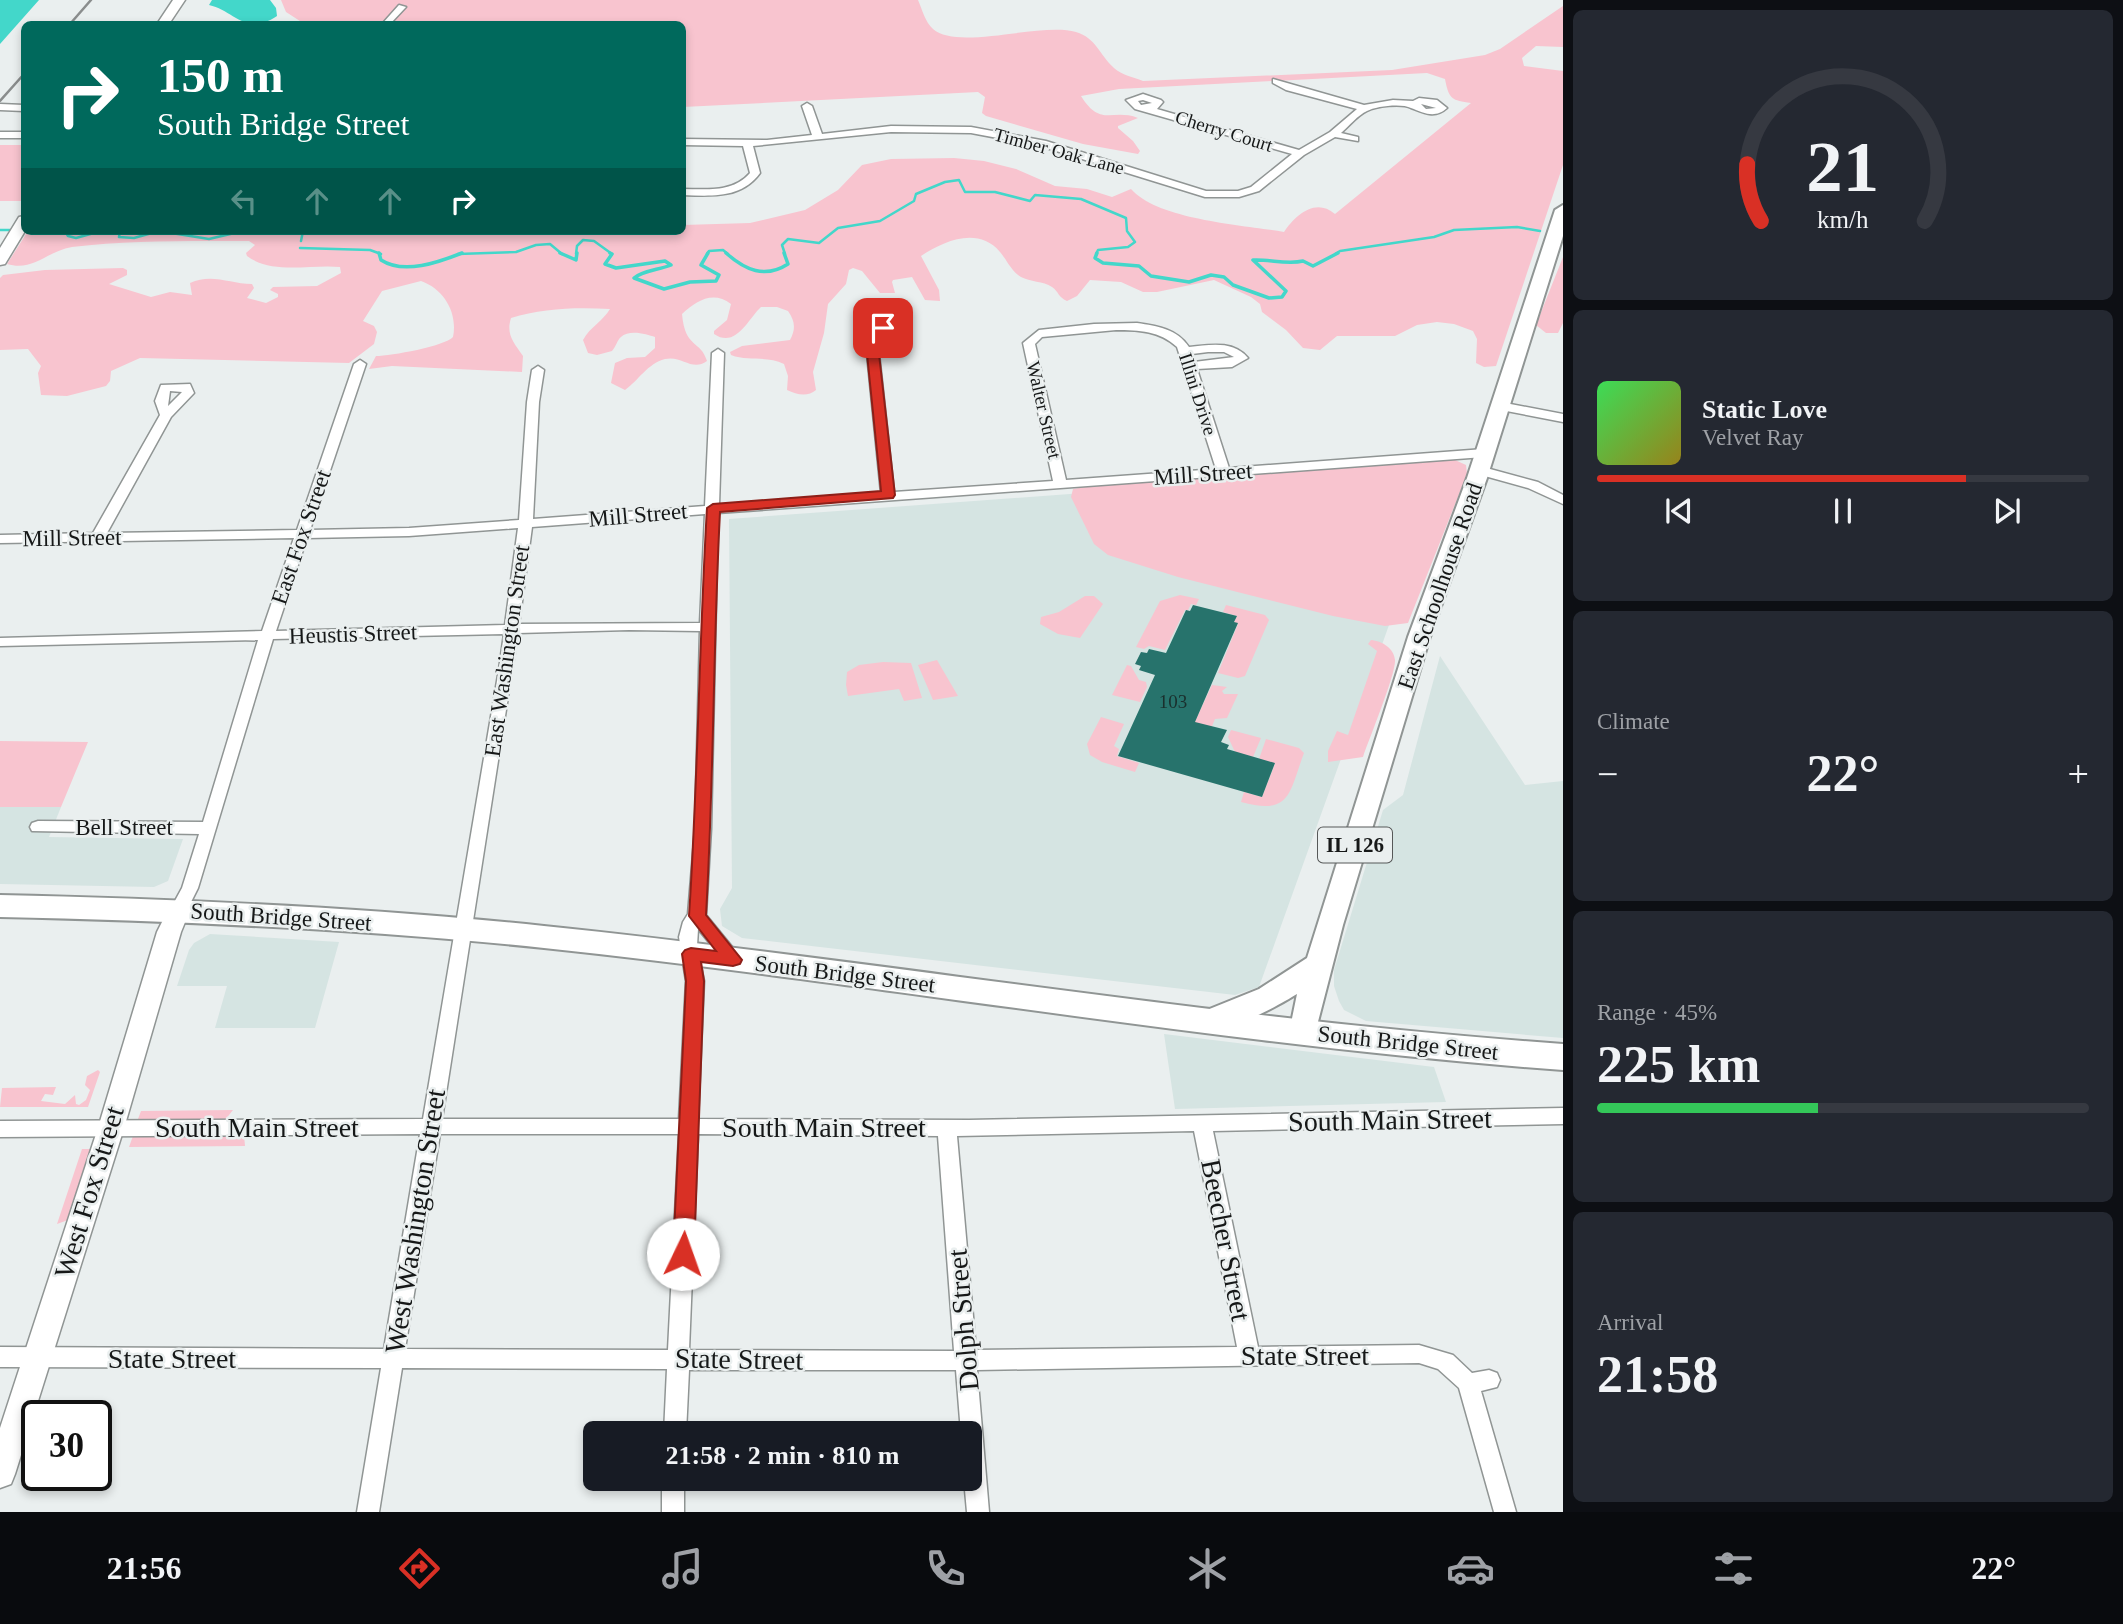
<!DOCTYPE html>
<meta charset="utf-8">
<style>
:root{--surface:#171b24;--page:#242831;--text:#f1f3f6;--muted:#9ea1a6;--line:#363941;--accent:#d93025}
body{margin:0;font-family:Georgia,serif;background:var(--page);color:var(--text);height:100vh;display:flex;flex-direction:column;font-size:26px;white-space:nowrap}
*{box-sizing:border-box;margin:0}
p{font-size:23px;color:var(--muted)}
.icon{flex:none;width:38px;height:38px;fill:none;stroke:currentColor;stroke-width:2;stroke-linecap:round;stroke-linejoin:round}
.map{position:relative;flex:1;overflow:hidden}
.details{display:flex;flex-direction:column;gap:10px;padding:10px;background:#0d0f14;width:560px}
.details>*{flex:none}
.guide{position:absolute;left:21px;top:21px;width:665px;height:214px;border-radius:10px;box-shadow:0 4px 10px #0003;background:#00695c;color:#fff;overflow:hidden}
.speed{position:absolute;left:21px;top:1400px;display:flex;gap:14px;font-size:35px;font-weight:700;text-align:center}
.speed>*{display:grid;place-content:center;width:91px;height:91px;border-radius:50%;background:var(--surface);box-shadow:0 4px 10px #0003;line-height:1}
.speed .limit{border:4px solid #111;border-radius:10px;background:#fff;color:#111}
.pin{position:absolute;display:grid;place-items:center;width:60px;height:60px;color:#fff;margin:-30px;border-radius:14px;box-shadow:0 4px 10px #0006}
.me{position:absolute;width:77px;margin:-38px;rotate:3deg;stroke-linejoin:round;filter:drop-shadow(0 0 5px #0008)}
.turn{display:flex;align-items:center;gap:24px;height:147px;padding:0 21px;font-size:32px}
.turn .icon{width:91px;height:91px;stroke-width:2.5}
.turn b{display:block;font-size:49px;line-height:60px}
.lanes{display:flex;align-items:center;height:66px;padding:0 21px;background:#0003;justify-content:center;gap:35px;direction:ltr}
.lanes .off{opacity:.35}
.big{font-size:52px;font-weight:700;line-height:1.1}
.details .card{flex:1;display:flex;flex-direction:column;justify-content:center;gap:10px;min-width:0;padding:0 24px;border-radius:10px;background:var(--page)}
.details .dial{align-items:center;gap:0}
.dial svg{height:182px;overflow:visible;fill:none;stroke:var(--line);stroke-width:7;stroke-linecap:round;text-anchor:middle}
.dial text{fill:var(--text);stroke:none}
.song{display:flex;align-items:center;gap:21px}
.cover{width:84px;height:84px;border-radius:10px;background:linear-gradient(135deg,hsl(130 70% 55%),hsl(50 70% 35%))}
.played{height:7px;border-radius:4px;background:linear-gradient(90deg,var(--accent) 75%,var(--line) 75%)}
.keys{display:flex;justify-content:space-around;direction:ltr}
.heat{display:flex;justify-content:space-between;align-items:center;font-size:38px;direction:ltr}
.charge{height:10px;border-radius:5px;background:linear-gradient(90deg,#34c759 45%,var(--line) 0)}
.trip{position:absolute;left:583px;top:1421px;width:399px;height:70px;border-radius:10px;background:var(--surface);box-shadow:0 4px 10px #0003;font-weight:700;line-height:70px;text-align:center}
.tab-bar{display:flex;height:112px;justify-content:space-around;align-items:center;background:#090b0e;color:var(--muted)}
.tab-bar .icon{width:49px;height:49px}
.tab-bar .active{color:var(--accent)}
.tab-bar b{font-size:32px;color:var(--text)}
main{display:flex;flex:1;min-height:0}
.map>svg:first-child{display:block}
</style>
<main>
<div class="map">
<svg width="1563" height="1512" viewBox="0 0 1563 1512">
<rect width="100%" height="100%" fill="#eaefef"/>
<!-- built -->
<path fill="#d5e4e2" d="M1437 467 1444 472 1259 987 1235 995 742 938 722 926 720 909 732 888 729 519Z
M1440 656 1525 785 1563 781V1038L1366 1021 1344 1010 1339 1001 1334 986V970L1383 810 1403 795Z
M0 807H61L49 837 183 839 168 881 154 887 0 884Z
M210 934 339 942 315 1028H215L227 986H177L189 950 194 943Z
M1164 1034 1434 1067 1446 1102 1175 1109Z"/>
<!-- green -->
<path fill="#f8c4cf" d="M281 0H918C922 9 925 22 933 29 958 51 1040 22 1076 32 1096 38 1099 54 1114 68 1122 75 1133 77 1143 81L1392 70 1485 55 1500 49 1563 6V47L1536 46 1522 58 1524 66 1563 71V165L1496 366 1484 367 1476 363 1477 339 1473 331 1454 324 1437 322 1417 325 1395 336H1337L1320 350 1303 348 1286 330 1262 312 1260 304 1251 297 1214 280 1157 292H1143L1121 282 1090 280 1077 296 1067 301C1058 297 1059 292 1052 287 1043 281 1030 282 1021 277 1011 271 1007 260 1000 252 978 226 944 241 921 256L939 290 940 301 925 300 912 277 893 280 892 282 895 293H880L862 271 853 268 849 270 846 284 828 304 824 333 813 372 816 390C808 397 797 395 787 390L788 376 784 364C767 355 749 362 731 355L730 352 742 346 790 340C796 329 795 321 788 311L777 307H761C748 319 736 349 714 334V331L727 320 731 304C713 290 696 301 682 314 685 349 701 340 707 361 692 372 682 355 665 359 647 364 639 380 625 390L611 383 615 363 627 358 645 357 655 348V337C647 334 629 329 621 337 617 340 616 347 612 351L597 355 588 353 583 340C590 327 603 321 610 309 578 307 542 308 511 318 506 334 513 342 523 356L522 372 392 366 369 369 376 356C391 356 445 346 453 337 458 313 444 289 421 281L382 291 363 321 374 326 377 332 374 344 349 363 140 358 111 371 110 381 106 386 67 396 41 395 38 373 41 366 28 349 0 350V278L3 275 45 270 123 268 127 270V275L109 284 151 297 170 292 192 295 190 283C212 273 230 284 252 284L254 288 247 298 266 303 278 297V294L270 290 273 287 317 286 341 273 340 267C311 264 272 275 247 256L246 253 255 245 249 241C190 241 130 240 72 247 47 251 33 272 7 264L28 231H682L683 225 750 223 805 210 838 190 862 165 891 159 954 158 984 161 1016 169 1055 186 1087 189 1112 197 1131 189C1158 220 1244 225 1284 232 1295 216 1315 197 1335 214L1471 103C1452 100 1449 100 1445 79L1427 73 1119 89 1081 96C1101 128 1112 108 1138 118L1118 126V128L1133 141 1140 151 1138 154 1083 144 986 116 982 113 985 97 978 92 683 107 682 24H294L300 21 286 12Z
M0 145H24V201H0Z
M1563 257V323L1558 333H1546L1536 325Z
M1439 461 1455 460 1466 465 1467 474 1408 623 1385 626 1333 616 1178 577 1108 555 1094 544 1071 497 1073 489 1085 487Z
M1180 595 1199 599 1196 605 1191 604 1188 610H1185L1165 650 1149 646 1144 649 1136 647 1160 601Z
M1085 596H1094L1103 604 1080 638 1058 634 1040 624 1041 617 1059 612Z
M1226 605 1265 615 1269 620 1245 676 1238 678 1218 673 1238 624 1234 622 1237 616 1223 612Z
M1371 640C1382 641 1394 648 1395 660 1396 674 1369 739 1363 757L1328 762V751L1337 731 1348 735 1377 651 1368 644Z
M937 660 958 696 933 700 918 665Z
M883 662 911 663 922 698 904 701 899 689 848 696 846 685 847 672 859 665Z
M1127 665 1131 666 1139 680 1146 682 1147 687 1140 702 1112 695Z
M1212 685 1227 687 1222 691 1224 694H1238L1227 718 1215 719 1210 731 1193 726Z
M1101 717 1124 724 1114 746 1119 749 1117 756 1139 763 1135 772 1102 762 1090 755 1087 744Z
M1231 730 1261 738 1253 757 1235 752 1228 737Z
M1266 739 1299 748 1304 753C1289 793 1291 816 1241 802L1244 792 1262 797 1275 764 1259 759Z
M0 741 88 742 61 807H0Z
M98 1070 100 1072 88 1107H0L2 1088 56 1087 53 1095 45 1094 41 1101 65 1104 75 1095 76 1104 79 1105 86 1100 90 1090 85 1085 87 1076Z
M233 1110 225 1120H219L138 1119 141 1111Z
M244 1135 245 1146 129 1147 133 1136Z
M82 1149H92L68 1220 57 1224Z"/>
<!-- water -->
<path fill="#43d7ca" d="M0 0H39L0 44Z
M212 0H270L276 8 277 16C246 37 235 11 209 5Z"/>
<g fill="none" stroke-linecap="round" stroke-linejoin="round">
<!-- stream-far1 -->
<path stroke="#43d7ca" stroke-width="2.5" d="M0 230H10
M65 231 68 236 76 238 101 231
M120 231 119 237 134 238 159 231 209 239 243 231
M301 241 303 231
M300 248 370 250 381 254
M458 254 516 252 536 245 550 244 562 254
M576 254 577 246 583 240 594 241 612 254
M707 254 709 251 723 250 728 254
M785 254 782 245 788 239 819 243 838 228 880 221 914 201 916 194 945 182 959 180 965 192H995L1030 201 1035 195 1081 199 1126 218 1127 231 1135 242 1128 247 1098 250 1096 254
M1335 254 1340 251 1434 237 1454 230 1517 227 1540 231"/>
<!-- stream -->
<path stroke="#43d7ca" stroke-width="3.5" d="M379 253 381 260C404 275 439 262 462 253
M560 253 576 260 577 253
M610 253 612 254 605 264 616 268 665 261 671 265C659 270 644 270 634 278L664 289 690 282 716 281 719 275 701 265 708 253
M726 253C745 270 765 279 788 264L784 253
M1097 253 1095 258 1103 263 1139 266 1151 276 1189 282 1211 275 1224 277 1233 285 1269 298 1282 297 1286 291 1253 260C1270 259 1287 265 1303 261L1313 266 1338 253"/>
</g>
<!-- building -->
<path fill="#27736c" d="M1193 605 1237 616 1234 622 1238 623 1195 722 1227 730 1221 742 1229 745 1227 749 1275 763 1262 797 1118 756 1155 675 1139 670 1141 666 1135 664 1141 652 1147 653 1149 649 1166 653 1186 610 1190 611Z"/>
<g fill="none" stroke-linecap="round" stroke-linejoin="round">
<defs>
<path id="street" d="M399 5 406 7 390 24H382Z
M1273 79 1364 105 1393 100 1413 101 1419 98 1437 100 1447 108C1435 119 1424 113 1411 108 1402 103 1376 106 1367 111 1358 115 1349 126 1341 133L1358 137V141L1335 137 1304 155 1259 191 1239 197H1205L1040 146 971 133 891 132 753 146 760 173C741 199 711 196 682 195V189C706 189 733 193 750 173L743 146 682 145V139L767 140 812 135 802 106 807 103 812 106 822 134 891 126 971 127 1046 141 1206 191H1238L1251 187 1292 154 1135 109 1126 100 1143 94 1161 100 1163 102 1157 109 1299 150 1330 132 1357 109 1286 90 1273 83ZM1143 100 1152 103 1141 105 1138 101ZM1421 104 1436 108 1426 109Z
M0 104 24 105V111L0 110Z
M0 132H24V138H0Z
M1137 323C1158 326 1177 329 1189 347 1210 345 1233 340 1248 358L1232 367 1197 369 1229 468 1484 449 1490 453 1484 457 718 513 711 829 706 915 742 959 739 964H727L698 929 697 946 704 981 698 1119 969 1120 1563 1108V1124L1213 1131 1258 1347 1419 1345 1453 1355 1472 1373 1489 1370 1497 1373 1500 1380 1497 1387 1481 1391 1516 1512H1494L1459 1388 1438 1369 1419 1363 977 1370 989 1512H967L964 1479H970V1433H961L956 1370H689L686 1433H664L667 1369 402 1368 379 1512H357L381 1368 0 1367V1347L384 1349 420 1134 0 1137V1121L423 1119 499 669 504 634 273 639 198 888 185 914H173L170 910 182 888 199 834 32 831 30 827 32 823 38 821 203 822 258 640 0 646V638L262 631 294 538 0 543V535L93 533 160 415 155 401 161 385 190 384 194 393 171 417 107 533 297 530 354 364 360 360 366 364 310 530 409 528 519 520 527 402 532 370 538 366 544 370 539 402 533 519 705 506 712 353 718 349 724 353 719 505 881 493 867 354 877 328 883 324 889 328 879 354 894 492 1053 481 1023 343 1039 330 1094 324ZM1116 330C1139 330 1160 331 1177 347L1216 469 1066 480 1035 344 1042 337ZM1208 352H1224L1234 357 1194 362 1192 354ZM170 391 182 392 168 406ZM705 514 700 623 519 624 532 527ZM518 528 505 625 276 631 307 538 409 536ZM629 630 700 631 695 829 688 914 683 922 679 937 686 981 679 1119H442L518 633ZM1194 1131 1237 1347 976 1350 957 1136ZM440 1134H679L668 1350 405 1349ZM698 1134 938 1136 954 1351 689 1350Z
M1500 402 1563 414V422L1496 409 1494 406Z
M1479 466 1538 482 1563 495V504L1528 488 1474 473V467Z
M662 1479H684V1512H662Z"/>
<path id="secondary" d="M173 0H185L169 24H157Z
M24 216 25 231 5 264 0 265V248L19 217Z
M179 902 187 904 190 910 181 932 124 1128 15 1474 11 1484 0 1488V1428L98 1128 157 932 171 904Z"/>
<path id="primary" d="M1563 205V236L1487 478 1430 637 1343 925 1313 1041 1303 1044 1293 1041 1289 1033 1297 994C1276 1007 1225 1035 1202 1028L1198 1020 1202 1012 1259 989 1307 958 1408 637 1467 478 1555 210Z"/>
<path id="highway" d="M0 895C182 899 363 907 544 926 884 961 1222 1020 1563 1044V1070C1222 1045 884 984 544 948 363 929 182 921 0 917Z"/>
</defs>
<!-- street casing -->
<use href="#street" stroke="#909594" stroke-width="3"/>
<!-- secondary casing -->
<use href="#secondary" stroke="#909594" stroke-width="3"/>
<!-- primary casing -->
<use href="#primary" stroke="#909594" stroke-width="4"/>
<!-- highway casing -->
<use href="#highway" stroke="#909594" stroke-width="4"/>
<!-- street -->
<use href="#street" fill="#fff" fill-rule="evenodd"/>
<!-- secondary -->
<use href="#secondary" fill="#fff" fill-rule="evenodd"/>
<!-- primary -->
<use href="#primary" fill="#fff" fill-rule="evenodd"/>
<!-- highway -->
<use href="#highway" fill="#fff" fill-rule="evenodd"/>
<!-- rail -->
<path stroke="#8a8d8d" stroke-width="2.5" d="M70 24 91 0
M0 101 24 74"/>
</g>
<!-- route -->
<path fill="#d93025" stroke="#8d1f18" stroke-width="2" d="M879 326 889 328 879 354 895 495 893 498 720 512C713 646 714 781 706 915L742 960 740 964 733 966 701 962 704 981 694 1254 691 1260 683 1263 676 1260 673 1254 686 981 682 954 685 950 691 948 716 951 689 916C698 780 699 644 707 508L713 504 881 491 867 354Z"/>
<g text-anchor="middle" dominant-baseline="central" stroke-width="5" stroke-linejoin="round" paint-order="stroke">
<!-- far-street labels -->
<g font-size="19" fill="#161818" stroke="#eaefef">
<text transform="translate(1224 131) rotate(17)">Cherry Court</text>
<text transform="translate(1059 151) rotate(15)">Timber Oak Lane</text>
<text transform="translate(1198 394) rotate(72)">Illini Drive</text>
<text transform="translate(1044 410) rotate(77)">Walter Street</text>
</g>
<!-- number labels -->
<g font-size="19" fill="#1a2f2d">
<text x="1173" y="701">103</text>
</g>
<!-- shield labels -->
<rect fill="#eaefef" stroke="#565858" stroke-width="2" x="1318" y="827.5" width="74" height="35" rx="5"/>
<g font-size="21" font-weight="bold" fill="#161818">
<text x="1355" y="845">IL 126</text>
</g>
<!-- street labels -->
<g font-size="23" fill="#161818" stroke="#eaefef">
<text transform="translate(1203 474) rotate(-4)">Mill Street</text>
<text transform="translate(638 515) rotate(-5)">Mill Street</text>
<text transform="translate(301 537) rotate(-71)">East Fox Street</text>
<text transform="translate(72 538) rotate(-1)">Mill Street</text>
<text transform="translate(1440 586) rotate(-71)">East Schoolhouse Road</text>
<text transform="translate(353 634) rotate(-2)">Heustis Street</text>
<text transform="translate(507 651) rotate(-82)">East Washington Street</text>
<text x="124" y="827">Bell Street</text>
<text transform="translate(281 917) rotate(4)">South Bridge Street</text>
<text transform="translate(845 974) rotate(7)">South Bridge Street</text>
<text transform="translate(1408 1043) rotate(6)">South Bridge Street</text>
</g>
<!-- near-street labels -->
<g font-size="28" fill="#161818" stroke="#eaefef">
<text transform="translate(1390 1120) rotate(-1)">South Main Street</text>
<text x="257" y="1127">South Main Street</text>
<text x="824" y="1127">South Main Street</text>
<text transform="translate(89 1192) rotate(-73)">West Fox Street</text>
<text transform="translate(415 1221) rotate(-81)">West Washington Street</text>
<text transform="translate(1226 1240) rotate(79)">Beecher Street</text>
<text transform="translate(963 1320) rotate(-95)">Dolph Street</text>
<text x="1305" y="1355">State Street</text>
<text x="172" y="1358">State Street</text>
<text transform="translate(739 1359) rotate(1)">State Street</text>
</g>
</g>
</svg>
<div class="speed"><div class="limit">30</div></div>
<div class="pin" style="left:883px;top:328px;background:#d93025"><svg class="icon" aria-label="arrive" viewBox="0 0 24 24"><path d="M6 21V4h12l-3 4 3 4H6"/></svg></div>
<svg class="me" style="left:683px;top:1254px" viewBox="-20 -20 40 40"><circle r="19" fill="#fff"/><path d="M0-13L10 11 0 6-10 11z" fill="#d93025"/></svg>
<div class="trip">21:58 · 2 min · 810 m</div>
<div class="guide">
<div class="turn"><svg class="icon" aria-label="right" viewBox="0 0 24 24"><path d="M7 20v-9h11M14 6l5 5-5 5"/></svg><div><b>150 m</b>South Bridge Street</div></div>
<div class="lanes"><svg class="icon off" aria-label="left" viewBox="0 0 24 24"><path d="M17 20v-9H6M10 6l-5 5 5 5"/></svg><svg class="icon off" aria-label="ahead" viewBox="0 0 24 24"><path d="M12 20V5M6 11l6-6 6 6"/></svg><svg class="icon off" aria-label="ahead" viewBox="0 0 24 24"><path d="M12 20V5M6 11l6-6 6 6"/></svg><svg class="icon" aria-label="right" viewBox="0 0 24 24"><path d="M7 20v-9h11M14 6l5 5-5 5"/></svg></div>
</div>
</div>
<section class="details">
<div class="card dial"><svg viewBox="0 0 100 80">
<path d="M14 69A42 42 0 1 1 86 69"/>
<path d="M14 69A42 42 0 0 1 8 44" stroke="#d93025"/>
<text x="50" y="56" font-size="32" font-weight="700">21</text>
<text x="50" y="72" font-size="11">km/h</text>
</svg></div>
<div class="card">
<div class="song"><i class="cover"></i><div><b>Static Love</b><p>Velvet Ray</p></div></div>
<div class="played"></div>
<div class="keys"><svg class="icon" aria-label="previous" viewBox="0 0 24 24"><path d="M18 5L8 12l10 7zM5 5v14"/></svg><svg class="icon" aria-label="pause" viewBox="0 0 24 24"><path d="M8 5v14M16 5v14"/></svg><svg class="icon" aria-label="next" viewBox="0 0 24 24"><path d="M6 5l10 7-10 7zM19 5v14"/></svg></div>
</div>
<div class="card"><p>Climate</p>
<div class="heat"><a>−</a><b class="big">22°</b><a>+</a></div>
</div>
<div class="card"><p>Range · 45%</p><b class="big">225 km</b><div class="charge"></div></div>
<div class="card"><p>Arrival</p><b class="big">21:58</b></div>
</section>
</main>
<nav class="tab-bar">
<b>21:56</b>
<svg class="icon active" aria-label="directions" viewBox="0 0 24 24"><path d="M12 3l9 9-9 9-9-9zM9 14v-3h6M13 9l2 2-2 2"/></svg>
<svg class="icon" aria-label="music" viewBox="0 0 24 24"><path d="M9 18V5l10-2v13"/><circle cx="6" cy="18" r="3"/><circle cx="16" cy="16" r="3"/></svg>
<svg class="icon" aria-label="phone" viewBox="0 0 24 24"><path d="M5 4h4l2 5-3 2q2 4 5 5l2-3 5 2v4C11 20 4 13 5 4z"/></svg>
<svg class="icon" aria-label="climate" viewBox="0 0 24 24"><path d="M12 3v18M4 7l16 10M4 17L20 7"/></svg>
<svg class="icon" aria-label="car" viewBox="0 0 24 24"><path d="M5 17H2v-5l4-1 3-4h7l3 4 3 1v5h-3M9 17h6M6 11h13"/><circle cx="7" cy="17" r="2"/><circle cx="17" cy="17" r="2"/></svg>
<svg class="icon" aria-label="filters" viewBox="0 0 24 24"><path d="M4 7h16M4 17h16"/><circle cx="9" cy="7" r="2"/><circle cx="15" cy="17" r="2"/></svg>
<b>22°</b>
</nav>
